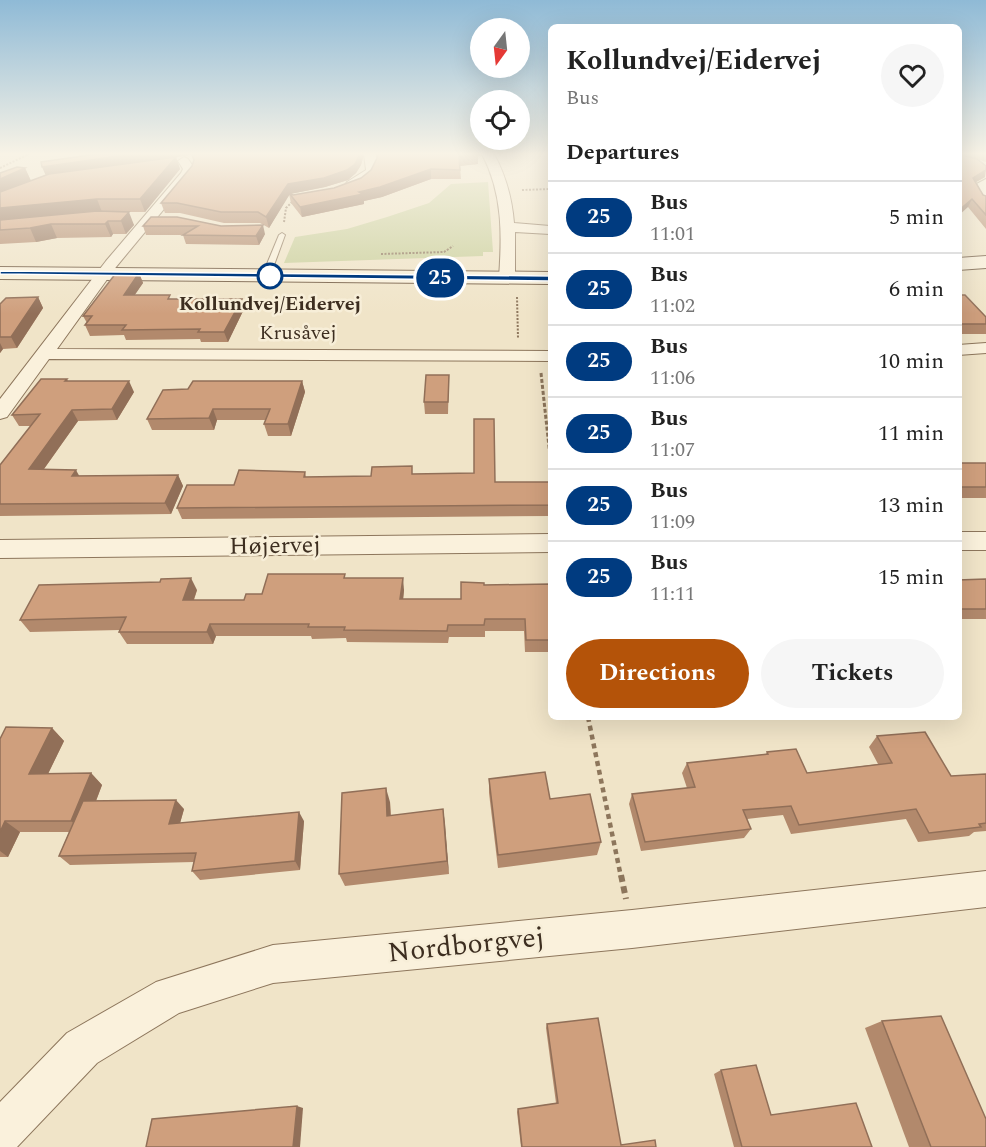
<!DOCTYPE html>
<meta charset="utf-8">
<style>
body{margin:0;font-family:Spectral,serif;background:#f6f6f6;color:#222;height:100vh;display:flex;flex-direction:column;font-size:22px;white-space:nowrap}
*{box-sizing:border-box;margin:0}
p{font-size:20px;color:#767676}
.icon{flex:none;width:33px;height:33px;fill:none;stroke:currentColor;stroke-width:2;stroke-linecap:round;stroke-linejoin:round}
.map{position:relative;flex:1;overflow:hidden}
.side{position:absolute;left:548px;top:24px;width:414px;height:696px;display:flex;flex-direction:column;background:#fff;border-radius:9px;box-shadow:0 6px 24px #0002}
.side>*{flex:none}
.badge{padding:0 12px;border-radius:20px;font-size:21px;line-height:39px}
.needle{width:39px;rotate:195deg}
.controls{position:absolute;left:470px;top:18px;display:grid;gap:12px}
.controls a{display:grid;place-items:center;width:60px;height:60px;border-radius:50%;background:#fff;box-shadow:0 6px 24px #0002;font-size:30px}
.map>.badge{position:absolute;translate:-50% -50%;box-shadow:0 0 0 3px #fff}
h2{padding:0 18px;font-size:22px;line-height:54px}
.round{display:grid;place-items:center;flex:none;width:63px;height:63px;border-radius:32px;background:#f6f6f6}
.headline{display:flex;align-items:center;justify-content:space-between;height:102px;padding:0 18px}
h1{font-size:28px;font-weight:700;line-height:45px}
.cta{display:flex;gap:12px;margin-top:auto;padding:12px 18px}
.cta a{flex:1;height:69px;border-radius:36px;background:#b45309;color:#fff;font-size:24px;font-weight:700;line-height:69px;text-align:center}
.cta a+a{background:#f6f6f6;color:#222}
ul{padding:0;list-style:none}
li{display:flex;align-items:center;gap:18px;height:72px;padding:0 18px;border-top:2px solid #e0e0e0}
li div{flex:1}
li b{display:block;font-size:22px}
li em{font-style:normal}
li .badge{min-width:66px;font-weight:700;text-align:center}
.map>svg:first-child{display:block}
</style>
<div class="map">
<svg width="986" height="1147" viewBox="0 0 986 1147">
<rect width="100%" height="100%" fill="#f0e4c8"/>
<path fill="#c9cf9b" d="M488,182L493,252H483V256L284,263L295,237L347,229L387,217L429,203L451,184Z"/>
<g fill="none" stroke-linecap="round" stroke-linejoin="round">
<g stroke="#8d765c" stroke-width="2">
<path id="lane" d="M282,233L285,235L270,276L263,278L262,276L279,235Z"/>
</g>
<g stroke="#8d765c" stroke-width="2">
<g id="street">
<path d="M364,154H376L378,170C371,180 359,190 347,188L345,185L347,182L366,170Z"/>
<path d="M482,154H494C506,176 512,198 514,223L550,226V234L515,232V278L507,283L499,278C502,235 503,194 482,154Z"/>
<path d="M184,157L188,159L195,169L193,174L116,267L57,349L550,351V361L49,359L7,417L0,419V399L106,261L181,173L183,169L178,161Z"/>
<path d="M986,179V204L981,203L971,187Z"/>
<path d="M986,343V353L958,355V345Z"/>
<rect x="958" y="532" width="28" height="18"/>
<path d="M550,534V552L0,558V540Z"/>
<path d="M986,871V907L632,948L273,983L179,1013L97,1063L17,1147H0V1102L67,1033L156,982L273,945L632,910Z"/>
</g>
</g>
<g stroke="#6f573f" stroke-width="2">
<g id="secondary">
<path d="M986,256V268L958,270V258Z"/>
<path d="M0,267L550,272V284L0,279Z"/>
</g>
</g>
<g stroke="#8d765c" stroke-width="2" stroke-dasharray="2 1.5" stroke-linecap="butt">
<path d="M0,168L29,154"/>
<path d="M522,190L550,189"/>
<path d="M284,222L286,208L294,200"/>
<path d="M381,254L444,252L453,246"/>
<path d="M517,297L518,338"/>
</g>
<path stroke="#8d765c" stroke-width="3" stroke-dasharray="4 2" stroke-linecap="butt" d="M541,373L550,456"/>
<path stroke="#8d765c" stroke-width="4.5" stroke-dasharray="5 4" stroke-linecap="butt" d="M588,717L621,877"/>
<path stroke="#8d765c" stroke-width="6" stroke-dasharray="7 4.5" stroke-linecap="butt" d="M621,875L626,899"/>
<use href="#lane" fill="#faf1dc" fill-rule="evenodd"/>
<use href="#street" fill="#faf1dc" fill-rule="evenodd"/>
<use href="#secondary" fill="#faf1dc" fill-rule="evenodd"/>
</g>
<g fill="#b2896c">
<path d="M97,154H364L361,165L356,173L348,180L325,187L290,194L293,195L334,188L478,155V164L460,166L461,179H431L382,197L364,201V204L302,217L291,203L289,194L269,228L260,223H224L180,213H165L161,203L192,166L194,161L192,155L195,154L176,157L180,169L145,212H123L134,225L126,234H113L111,237L57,238L36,242L0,244V173L25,168L31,181Z"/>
<path d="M958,154L985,177L976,182L983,195L986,196V229L968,207Z"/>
<path d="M961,154H986V162L970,157Z"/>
<path d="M143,226H221L265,234L259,245L186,244L183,235H185H146Z"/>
<path d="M139,273L143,283L134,295L172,299L244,309L228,342H201L200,339L126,340L124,335L90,336L85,325L87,323L83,316Z"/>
<path d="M958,295L986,317V334H958Z"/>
<path d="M38,297L43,308L17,348L3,349L0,353V304Z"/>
<path d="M449,375L448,414H425L424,402Z"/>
<path d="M67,379L68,381L134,392L117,420L78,421L44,469L79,476L178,475L183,486L171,514L0,516V465L31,426H19L12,415Z"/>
<path d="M302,381L305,392L291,436H268L264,424L266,420H217L214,430H152L147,419L188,389Z"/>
<rect x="958" y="463" width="28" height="35"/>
<path d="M305,472L306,477L371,476L413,474L495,482H550V516L182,519L177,508L234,485Z"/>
<path d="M346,578L404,590L403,599H461L484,585L550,584V652H525L524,631H485V637H449L448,643L347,642L346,638L312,639L311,636H216L213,644H127L119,632L120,630L30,632L20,620L197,590L194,600H244L262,594Z"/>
<path d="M986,579V619H958V580Z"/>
<path d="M52,728L64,741L48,774L91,773L102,785L96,801L184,809L180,823L304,821L300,870L200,880L192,871L194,862L70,865L59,856L69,832H20L8,857H0V739Z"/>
<path d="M877,736L951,776L986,774V831L974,832L969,836L918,842L906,819L791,834L783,815L747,819L751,829L744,838L641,851L629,804L632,794L687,788L682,773L687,763L766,754L767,752L807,773L878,764L869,747Z"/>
<path d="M489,779L550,799L601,842L597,855L498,868L489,793Z"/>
<path d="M390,802L391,816L443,809L449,874L345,886L339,874Z"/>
<path d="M882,1021L986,1147H909L865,1028Z"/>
<path d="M547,1024L621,1145L656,1147H521L517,1112L518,1109L556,1103L546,1028Z"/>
<path d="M721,1070L771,1115L872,1147H734L714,1074Z"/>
</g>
<g fill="#916f58">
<path d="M132,154H198L176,157L180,169L145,212L140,199L46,176L42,167Z"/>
<path d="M360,154H364L361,165L356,173L348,180L325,187L290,194L269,228L266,217L288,184Z"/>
<path d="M478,155V164L459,166V156Z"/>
<path d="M25,168L31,181L0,195V179Z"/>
<path d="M431,169V179L382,197L364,201V204L302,217L300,207Z"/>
<path d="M986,170L985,177L969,186L973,178Z"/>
<path d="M97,199L102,212L0,222V208Z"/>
<path d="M972,199L968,207L958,216V211Z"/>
<path d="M129,212L134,225L126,234L121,221Z"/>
<path d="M108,221L113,234L111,237L105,224Z"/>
<path d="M51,224L57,238L36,242L30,228Z"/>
<path d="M263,225L265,234L259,245L256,236Z"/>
<path d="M139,273L143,283L128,305L124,295Z"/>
<path d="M38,297L43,308L17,348L11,337Z"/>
<path d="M242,299L244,309L228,342L224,332Z"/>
<path d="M0,343L3,349L0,353Z"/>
<path d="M129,381L134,392L117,420L112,409Z"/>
<path d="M302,381L305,392L291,436L288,424Z"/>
<path d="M213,409L217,420L214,430L209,418Z"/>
<path d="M72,410L78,421L36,480L29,469Z"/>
<path d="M76,470L82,481L72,476Z"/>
<path d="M178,475L183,486L171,514L165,503Z"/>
<path d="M191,578L197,590L189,613L183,600Z"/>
<path d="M403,578L404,590L402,611L400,599Z"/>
<path d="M210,624L216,636L213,644L207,632Z"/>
<path d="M52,728L64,741L42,786L29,774Z"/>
<path d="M91,773L102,785L84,832L71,821Z"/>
<path d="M386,788L390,802L391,830L387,816Z"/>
<path d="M176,800L184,809L177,834L169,824Z"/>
<path d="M443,809L445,823L449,874L447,861Z"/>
<path d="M299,812L304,821L300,870L295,861Z"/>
<path d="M5,821L20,832L8,857L0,851V832Z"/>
<path d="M297,1106L303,1108L300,1147H293Z"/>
</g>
<g fill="#cf9f7d" stroke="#916f58" stroke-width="1.5">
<path d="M97,154H132L42,167L41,162Z"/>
<path d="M197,154H360L355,164L347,170L324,178L288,184L266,217L258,212H221L177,203H161L192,166L194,160L192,155Z"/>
<path d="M377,154H476L478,155L459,156L460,170L431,169L380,187L359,192L363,194L300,207L289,193L293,195L334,188L361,178L371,170L377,158Z"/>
<path d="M958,154L977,159L986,166V170L973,178L983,195L986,196V215L972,199L958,211Z"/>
<path d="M176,157L140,199H97L0,208V192L49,174Z"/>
<path d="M17,167L25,168L0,179V173Z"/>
<path d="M97,211L129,212L121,221H108L105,224H51L30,228L0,230V220Z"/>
<path d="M151,217H177L221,226L263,225L256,236L183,235L198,226H143Z"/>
<path d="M116,273H139L124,295H170L168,299H242L224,332H198L200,329L122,330L126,325H85L92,316H83Z"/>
<path d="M958,295H965L986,317V324H958Z"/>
<path d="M38,297L11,337H0V304L6,298Z"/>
<path d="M426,375H449L448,402H424Z"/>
<path d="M41,379H67L65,381H129L112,409L72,410L29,469L76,470L72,476L178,475L165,503L0,504V465L40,414L12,415Z"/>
<path d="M193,381H302L288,424H264L270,409H213L209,418L147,419L163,390L188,389Z"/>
<path d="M474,419H494L495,482H550V505L177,508L187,485H234L239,470L305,472L304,477L371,476L372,467L412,466V474L474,473Z"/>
<rect x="958" y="463" width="28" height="24"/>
<path d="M268,574H345L344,578H403L400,599H461V582L484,583V585L550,584V640H526L525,619H485L484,625H448L447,631L344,630L345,627H308L309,624H210L207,632H119L126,617L20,620L39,585L160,582L161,579L191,578L183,600H244L246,594H262Z"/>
<path d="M986,579V609H958V580Z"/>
<path d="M6,727L52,728L29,774L91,773L71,821H5L0,832V739Z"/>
<path d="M925,732L951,776L986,774V823L979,824L981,827L929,833L916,809L799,825L791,806L743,810L751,829L645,842L632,794L695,787L687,763L768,754L767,752L796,749L807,773L892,763L877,736Z"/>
<path d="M545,772L550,799L590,794L601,842L498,855L489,779Z"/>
<path d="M386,788L387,816L443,809L447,861L339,874L342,793Z"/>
<path d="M176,800L169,824L299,812L295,861L192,871L196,853L59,856L83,801Z"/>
<path d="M941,1016L986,1119V1147H931L882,1021Z"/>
<path d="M598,1018L621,1145L655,1140L656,1147H522L518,1109L558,1103L547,1024Z"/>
<path d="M756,1065L771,1115L856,1103L872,1147H742L721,1070Z"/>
<path d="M297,1106L293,1147H146L152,1119Z"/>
</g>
<linearGradient id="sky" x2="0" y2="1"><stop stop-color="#8fbad6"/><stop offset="0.49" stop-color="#f8f3e6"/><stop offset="1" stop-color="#f8f3e6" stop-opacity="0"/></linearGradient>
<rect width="986" height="314" fill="url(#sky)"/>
<path fill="#003b80" stroke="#fff" stroke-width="1.5" d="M0,271L550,276L554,279L550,281L0,274Z"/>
<circle fill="#fff" stroke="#003b80" stroke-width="3" cx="270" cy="276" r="12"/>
<g text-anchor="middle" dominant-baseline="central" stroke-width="5" stroke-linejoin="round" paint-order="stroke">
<g font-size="20" font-weight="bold" fill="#3d2e20" stroke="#f7eed8">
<text x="270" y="304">Kollundvej/Eidervej</text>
</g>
<g font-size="20" fill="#3d2e20" stroke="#f7eed8">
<text x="298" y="333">Krusåvej</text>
</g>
<g font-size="24" fill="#3d2e20" stroke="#f7eed8">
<text transform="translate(275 546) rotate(-1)">Højervej</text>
</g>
<g font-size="28" fill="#3d2e20" stroke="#f7eed8">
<text transform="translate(466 945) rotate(-6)">Nordborgvej</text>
</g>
</g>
</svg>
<div class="controls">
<a><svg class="needle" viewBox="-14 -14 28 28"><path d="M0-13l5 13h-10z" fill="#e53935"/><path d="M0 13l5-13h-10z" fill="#767676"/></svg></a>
<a><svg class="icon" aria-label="locate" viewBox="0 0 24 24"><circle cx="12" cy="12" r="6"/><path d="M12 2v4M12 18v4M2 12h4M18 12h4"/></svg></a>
</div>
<b class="badge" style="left:440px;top:278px;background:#003b80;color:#fff">25</b>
<section class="side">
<div class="headline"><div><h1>Kollundvej/Eidervej</h1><p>Bus</p></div><a class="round"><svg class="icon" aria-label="heart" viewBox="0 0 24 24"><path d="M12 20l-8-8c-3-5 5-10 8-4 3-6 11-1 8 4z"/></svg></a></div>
<h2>Departures</h2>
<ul>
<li><span class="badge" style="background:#003b80;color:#fff">25</span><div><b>Bus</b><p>11:01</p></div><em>5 min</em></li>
<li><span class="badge" style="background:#003b80;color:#fff">25</span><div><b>Bus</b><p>11:02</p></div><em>6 min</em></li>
<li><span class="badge" style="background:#003b80;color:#fff">25</span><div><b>Bus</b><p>11:06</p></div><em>10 min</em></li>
<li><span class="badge" style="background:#003b80;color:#fff">25</span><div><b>Bus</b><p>11:07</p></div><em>11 min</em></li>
<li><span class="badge" style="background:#003b80;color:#fff">25</span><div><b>Bus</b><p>11:09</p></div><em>13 min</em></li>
<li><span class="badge" style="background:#003b80;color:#fff">25</span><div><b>Bus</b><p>11:11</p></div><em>15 min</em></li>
</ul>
<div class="cta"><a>Directions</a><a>Tickets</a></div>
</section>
</div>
